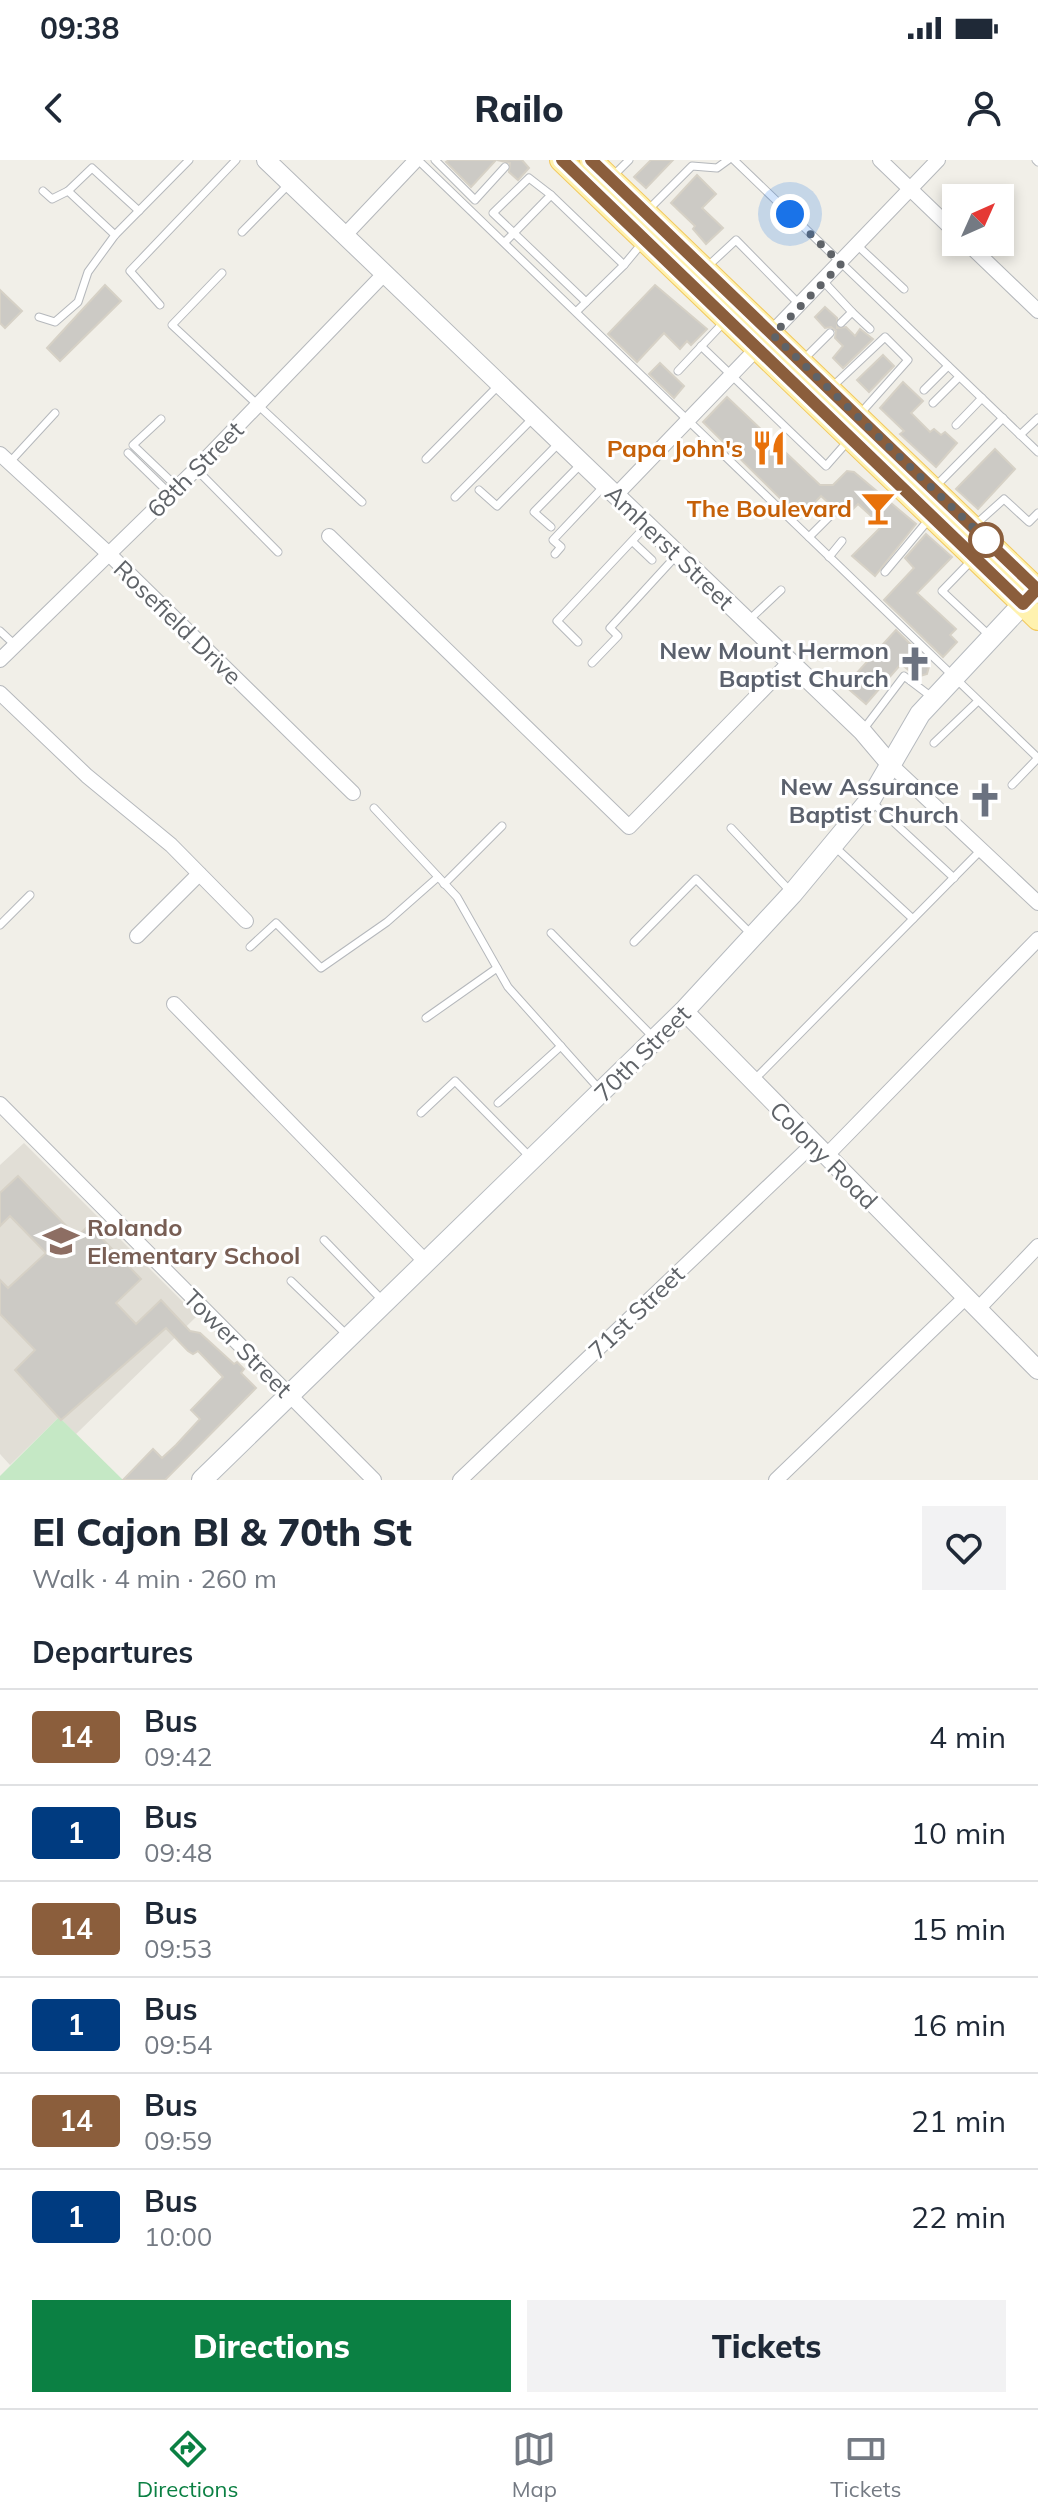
<!DOCTYPE html>
<meta charset="utf-8">
<style>
body{margin:0;font-family:Mulish,sans-serif;background:#f2f2f3;color:#1f2937;height:100vh;display:flex;flex-direction:column;font-size:30px;white-space:nowrap}
*{box-sizing:border-box;margin:0}
p{font-size:26px;color:#747a83}
.icon{flex:none;width:44px;height:44px;fill:none;stroke:currentColor;stroke-width:2;stroke-linecap:round;stroke-linejoin:round}
.map{position:relative;height:1320px;overflow:hidden}
.details{display:flex;flex-direction:column;background:#fff;flex:1}
.details>*{flex:none}
.badge{padding:0 16px;border-radius:6px;font-size:28px;line-height:52px}
.needle{width:52px;rotate:45deg}
.tools{position:absolute;left:942px;top:24px;display:grid;gap:16px}
.tools a{display:grid;place-items:center;width:72px;height:72px;border-radius:0px;background:#fff;box-shadow:0 4px 12px #0003;font-size:40px}
.you{position:absolute;width:40px;height:40px;margin:-20px;border:6px solid #fff;border-radius:50%;background:#1a73e8;box-shadow:0 0 0 12px #1a73e833}
.map>.badge{position:absolute;translate:-50% -50%;box-shadow:0 0 0 4px #fff}
h2{padding:0 32px;font-size:30px;line-height:72px}
.round{display:grid;place-items:center;flex:none;width:84px;height:84px;border-radius:0px;background:#f2f2f3}
.summary{display:flex;align-items:center;justify-content:space-between;height:136px;padding:0 32px}
h1{font-size:38px;font-weight:800;line-height:60px}
.primary-button{display:flex;gap:16px;margin-top:auto;padding:16px 32px}
.primary-button a{flex:1;height:92px;border-radius:0px;background:#0b8043;color:#fff;font-size:32px;font-weight:800;line-height:92px;text-align:center}
.primary-button a+a{background:#f2f2f3;color:#1f2937}
ul{padding:0;list-style:none}
li{display:flex;align-items:center;gap:24px;height:96px;padding:0 32px;border-top:2px solid #e0e1e3}
li div{flex:1}
li b{display:block;font-size:30px}
li em{font-style:normal}
li .badge{min-width:88px;font-weight:700;text-align:center}
.status{display:flex;justify-content:space-between;align-items:center;height:56px;padding:0 40px;background:#fff;direction:ltr}
.status svg{height:22px;fill:currentColor}
header{display:flex;justify-content:space-between;align-items:center;height:104px;padding:0 32px;background:#fff;font-size:36px;font-weight:800}
.tab-bar{display:flex;justify-content:space-around;align-items:center;height:112px;border-top:2px solid #e0e1e3;background:#fff;font-size:22px;color:#747a83}
.tab-bar a{display:grid;justify-items:center;gap:4px}
.tab-bar .on{color:#0b8043}
.map>svg:first-child{display:block}
</style>
<div class="status"><b>09:38</b><svg viewBox="0 0 49 12"><path d="M0 12V9h3v3zM5 12V6h3v6zM10 12V3h3v9zM15 12V0h3v12zM26 1h20v11H26zM47 4h2v5h-2z"/></svg></div>
<header><svg class="icon" aria-label="back" viewBox="0 0 24 24"><path d="M15 5l-7 7 7 7"/></svg>Railo<svg class="icon" aria-label="person" viewBox="0 0 24 24"><circle cx="12" cy="8" r="4"/><path d="M4 21q1-7 8-7t8 7"/></svg></header>
<div class="map">
<svg width="1038" height="1320" viewBox="0 0 1038 1320">
<rect width="100%" height="100%" fill="#f1efe8"/>
<path fill="#e1ded6" d="M24,983L197,1156L76,1274L59,1257L10,1305L0,1294V1005Z"/>
<path fill="#c5e8c5" d="M59,1257L123,1320H0V1316Z"/>
<g fill="#cccac5" stroke="#d6d1c6" stroke-width="2">
<path d="M449,0H496L471,27L446,2Z"/>
<path d="M497,0H522L529,8L518,20L509,12L510,3Z"/>
<path d="M651,0H673L646,28L634,17Z"/>
<path d="M697,15L716,34L702,48L723,68L706,84L693,69L695,66L671,43Z"/>
<path d="M105,125L121,141L60,201L47,188Z"/>
<path d="M655,125L707,169L691,185L687,181L680,189L664,173L637,202L608,174Z"/>
<path d="M0,130L22,151L5,168L0,163Z"/>
<path d="M825,147L837,158V168L846,167L855,176L860,169L873,179L843,208L833,198L843,186L835,178L836,171L831,167L825,168L815,157Z"/>
<path d="M883,195L894,206L869,232L857,220Z"/>
<path d="M660,203L684,226L674,238L649,214Z"/>
<path d="M903,222L923,241L911,253L930,272L934,269L941,275L945,272L957,283L936,307L900,274L904,271L880,248Z"/>
<path d="M727,237L820,325H833L847,311L854,312L916,364L875,416L852,396L882,366L858,344L844,358L838,347L832,346L821,336L800,358L703,262Z"/>
<path d="M995,289L1015,309L978,349L956,329Z"/>
<path d="M926,374L952,397L917,433L956,469L950,475L957,482L943,497L884,440L914,408L905,398Z"/>
<path d="M896,470L930,503L927,514L917,517L901,504L866,544L845,526Z"/>
<path d="M18,1016L77,1077L89,1065L141,1119L116,1143L136,1164L161,1140L190,1171L200,1173L234,1204L237,1202L244,1209L241,1213L256,1228L165,1320H123L153,1289L162,1298L176,1285L200,1259L191,1250L223,1217L198,1191L193,1194L188,1191L166,1168L61,1260L15,1210L35,1190L0,1154V1120L8,1128L46,1093L10,1056L0,1066V1033Z"/>
</g>
<g fill="none" stroke-linecap="round" stroke-linejoin="round">
<g stroke="#b5b8bc" stroke-width="9">
<g id="service">
<path d="M418,0L1038,598"/>
<path d="M435,0L475,40L505,7"/>
<path d="M734,0L1038,292"/>
<path d="M1036,0L1038,2"/>
<path d="M612,17L629,0"/>
<path d="M43,31L52,39L68,31"/>
<path d="M551,35L529,18L493,53L586,142"/>
<path d="M647,51L692,6L717,8L728,0"/>
<path d="M242,72L289,24"/>
<path d="M115,75L68,31L92,8L139,51"/>
<path d="M506,81L551,35L624,105L577,151"/>
<path d="M858,86L904,129"/>
<path d="M624,105L643,82"/>
<path d="M708,106L736,80L799,144"/>
<path d="M222,113L172,165L362,342"/>
<path d="M824,122L852,152L841,163"/>
<path d="M160,145L130,111L236,0"/>
<path d="M852,152L870,169"/>
<path d="M39,157L55,162L78,142L88,112L115,75L189,0"/>
<path d="M701,186L826,306L848,281"/>
<path d="M803,200L830,173"/>
<path d="M678,211L725,161"/>
<path d="M832,227L885,177L908,200L859,255"/>
<path d="M924,230L948,206"/>
<path d="M933,243L959,217"/>
<path d="M161,259L133,285L177,327"/>
<path d="M956,265L982,238"/>
<path d="M1020,275L1038,258"/>
<path d="M128,293L170,334"/>
<path d="M426,299L499,225"/>
<path d="M9,303L55,253"/>
<path d="M196,309L278,392"/>
<path d="M934,328L1003,258"/>
<path d="M479,330L497,346L559,283"/>
<path d="M455,337L533,258"/>
<path d="M974,366L1004,339L1029,362L1038,353"/>
<path d="M551,367L534,352L581,304"/>
<path d="M809,377L834,352"/>
<path d="M633,382L652,400"/>
<path d="M555,394L561,387L553,380L604,326"/>
<path d="M829,397L842,381"/>
<path d="M973,399L942,431L991,477"/>
<path d="M885,412L930,358"/>
<path d="M749,460L781,430"/>
<path d="M0,471L15,485"/>
<path d="M578,482L557,461L646,366"/>
<path d="M592,503L618,476L610,468L676,396"/>
<path d="M863,570L904,516L933,538"/>
<path d="M934,583L978,541"/>
<path d="M1012,625L1038,598"/>
<path d="M872,642L954,718"/>
<path d="M374,648L457,737L508,827L601,931"/>
<path d="M731,668L791,732"/>
<path d="M835,687L913,759"/>
<path d="M444,724L502,666"/>
<path d="M0,765L30,735"/>
<path d="M551,773L654,878"/>
<path d="M634,782L696,719L752,775"/>
<path d="M250,787L276,763L321,808L387,762L438,717"/>
<path d="M426,858L497,808"/>
<path d="M754,920L980,691"/>
<path d="M498,943L561,886"/>
<path d="M421,953L455,921L531,998"/>
<path d="M324,1080L383,1141"/>
<path d="M291,1121L348,1176"/>
</g>
</g>
<g stroke="#b5b8bc" stroke-width="16">
<g id="minor">
<path d="M880,0L956,73"/>
<path d="M345,75L416,0"/>
<path d="M966,82L1038,151"/>
<path d="M0,294L109,394L353,633"/>
<path d="M616,335L938,0"/>
<path d="M329,376L629,667L790,502"/>
<path d="M0,500L196,309L385,113"/>
<path d="M0,533L87,616L171,685L246,761"/>
<path d="M890,604L1038,743"/>
<path d="M137,776L199,714"/>
<path d="M174,844L426,1102"/>
<path d="M0,944L374,1320"/>
<path d="M826,996L1038,779"/>
<path d="M978,1149L1038,1086"/>
<path d="M460,1320L813,984"/>
<path d="M776,1320L966,1137"/>
</g>
</g>
<g stroke="#b5b8bc" stroke-width="20">
<g id="tertiary">
<path d="M266,0L862,571L890,604"/>
<path d="M684,851L1038,1210"/>
</g>
</g>
<g stroke="#b6babf" stroke-width="22">
<path id="secondary" d="M202,1320L684,851L792,734L870,640L920,554L1034,432"/>
</g>
<g stroke="#f2c960" stroke-width="24">
<g id="primary">
<path d="M561,0L1038,459"/>
<path d="M591,0L1038,430"/>
</g>
</g>
<use href="#service" stroke="#fff" stroke-width="7"/>
<use href="#minor" stroke="#fff" stroke-width="14"/>
<use href="#tertiary" stroke="#fff" stroke-width="18"/>
<use href="#secondary" stroke="#fff" stroke-width="20"/>
<use href="#primary" stroke="#fff2af" stroke-width="22"/>
</g>
<g fill="none" stroke-linecap="round" stroke-linejoin="round">
<g stroke="#fff" stroke-width="18">
<path id="line" d="M562,0L1023,444L1037,429L591,0"/>
</g>
<use href="#line" stroke="#8b5e3c" stroke-width="12"/>
<path stroke="#5f6368" stroke-width="8" stroke-dasharray="0 14.4" d="M790,54L841,104L773,175L986,380"/>
</g>
<defs>
<g id="restaurant-bare" transform="scale(2.76)"><path d="M-5-6h1v4h1v-4h1v4h1v-4h1v5L-1.5 .5V6h-2V.5L-5-1ZM5-6V6H3V1.5H1.5Q1.5-4 5-6Z" fill="#e8710a" stroke="#fff" stroke-width="2.5" paint-order="stroke"/></g>
<g id="bar-bare" transform="scale(2.76)"><path d="M-6-5H6L.8 .8V4.5H3.5V6h-7V4.5H-.8V.8Z" fill="#e8710a" stroke="#fff" stroke-width="2.5" paint-order="stroke"/></g>
<g id="church-bare" transform="scale(2.76)"><path d="M-1.2-6h2.4v3.5h3.3v2.4h-3.3V6h-2.4V-.1h-3.3v-2.4h3.3Z" fill="#6b7280" stroke="#fff" stroke-width="2.5" paint-order="stroke"/></g>
<g id="school-bare" transform="scale(2.76)"><path d="M0-5L7-2L0 1L-7-2ZM-4 1L0 2.5L4 1V4Q0 6-4 4Z" fill="#8d6e63" stroke="#fff" stroke-width="2.5" paint-order="stroke"/></g>
</defs>
<g fill-rule="evenodd">
<use href="#restaurant-bare" x="769" y="288"/>
<use href="#bar-bare" x="878" y="348"/>
<use href="#church-bare" x="915" y="504"/>
<use href="#church-bare" x="985" y="640"/>
<use href="#school-bare" x="61" y="1081"/>
</g>
<circle fill="#fff" stroke="#8b5e3c" stroke-width="4" cx="986" cy="380" r="16"/>
<g text-anchor="middle" dominant-baseline="central" stroke-width="6" stroke-linejoin="round" paint-order="stroke">
<g font-size="24" font-weight="bold" fill="#c56008" stroke="#fff" text-anchor="end">
<text x="743" y="288">Papa John's</text>
<text x="852" y="348">The Boulevard</text>
</g>
<g font-size="24" fill="#5f6368" stroke="#fff">
<text transform="translate(195 309) rotate(-45)">68th Street</text>
<text transform="translate(670 387) rotate(44)">Amherst Street</text>
<text transform="translate(178 462) rotate(44)">Rosefield Drive</text>
<text transform="translate(642 893) rotate(-45)">70th Street</text>
<text transform="translate(824 995) rotate(45)">Colony Road</text>
<text transform="translate(636 1152) rotate(-44)">71st Street</text>
<text transform="translate(238 1183) rotate(45)">Tower Street</text>
</g>
<g font-size="24" font-weight="bold" fill="#5b616d" stroke="#fff" text-anchor="end">
<text x="889" y="490">New Mount Hermon<tspan x="889" dy="28">Baptist Church</tspan></text>
<text x="959" y="626">New Assurance<tspan x="959" dy="28">Baptist Church</tspan></text>
</g>
<g font-size="24" font-weight="bold" fill="#785e54" stroke="#fff" text-anchor="start">
<text x="87" y="1067">Rolando<tspan x="87" dy="28">Elementary School</tspan></text>
</g>
</g>
</svg>
<div class="tools">
<a><svg class="needle" viewBox="-14 -14 28 28"><path d="M0-13l5 13h-10z" fill="#e53935"/><path d="M0 13l5-13h-10z" fill="#747a83"/></svg></a>
</div>
<div class="you" style="left:790px;top:54px"></div>
</div>
<section class="details">
<div class="summary"><div><h1>El Cajon Bl &amp; 70th St</h1><p>Walk · 4 min · 260 m</p></div><a class="round"><svg class="icon" aria-label="heart" viewBox="0 0 24 24"><path d="M12 20l-8-8c-3-5 5-10 8-4 3-6 11-1 8 4z"/></svg></a></div>
<h2>Departures</h2>
<ul>
<li><span class="badge" style="background:#8b5e3c;color:#fff">14</span><div><b>Bus</b><p>09:42</p></div><em>4 min</em></li>
<li><span class="badge" style="background:#003b80;color:#fff">1</span><div><b>Bus</b><p>09:48</p></div><em>10 min</em></li>
<li><span class="badge" style="background:#8b5e3c;color:#fff">14</span><div><b>Bus</b><p>09:53</p></div><em>15 min</em></li>
<li><span class="badge" style="background:#003b80;color:#fff">1</span><div><b>Bus</b><p>09:54</p></div><em>16 min</em></li>
<li><span class="badge" style="background:#8b5e3c;color:#fff">14</span><div><b>Bus</b><p>09:59</p></div><em>21 min</em></li>
<li><span class="badge" style="background:#003b80;color:#fff">1</span><div><b>Bus</b><p>10:00</p></div><em>22 min</em></li>
</ul>
<div class="primary-button"><a>Directions</a><a>Tickets</a></div>
</section>
<nav class="tab-bar">
<a class="on"><svg class="icon" aria-label="directions" viewBox="0 0 24 24"><path d="M12 3l9 9-9 9-9-9zM9 14v-3h6M13 9l2 2-2 2"/></svg>Directions</a>
<a><svg class="icon" aria-label="map" viewBox="0 0 24 24"><path d="M3 6l6-2 6 2 6-2v14l-6 2-6-2-6 2zM9 4v14M15 6v14"/></svg>Map</a>
<a><svg class="icon" aria-label="tickets" viewBox="0 0 24 24"><path d="M3 7h18v10H3zM15 7v10"/></svg>Tickets</a>
</nav>
